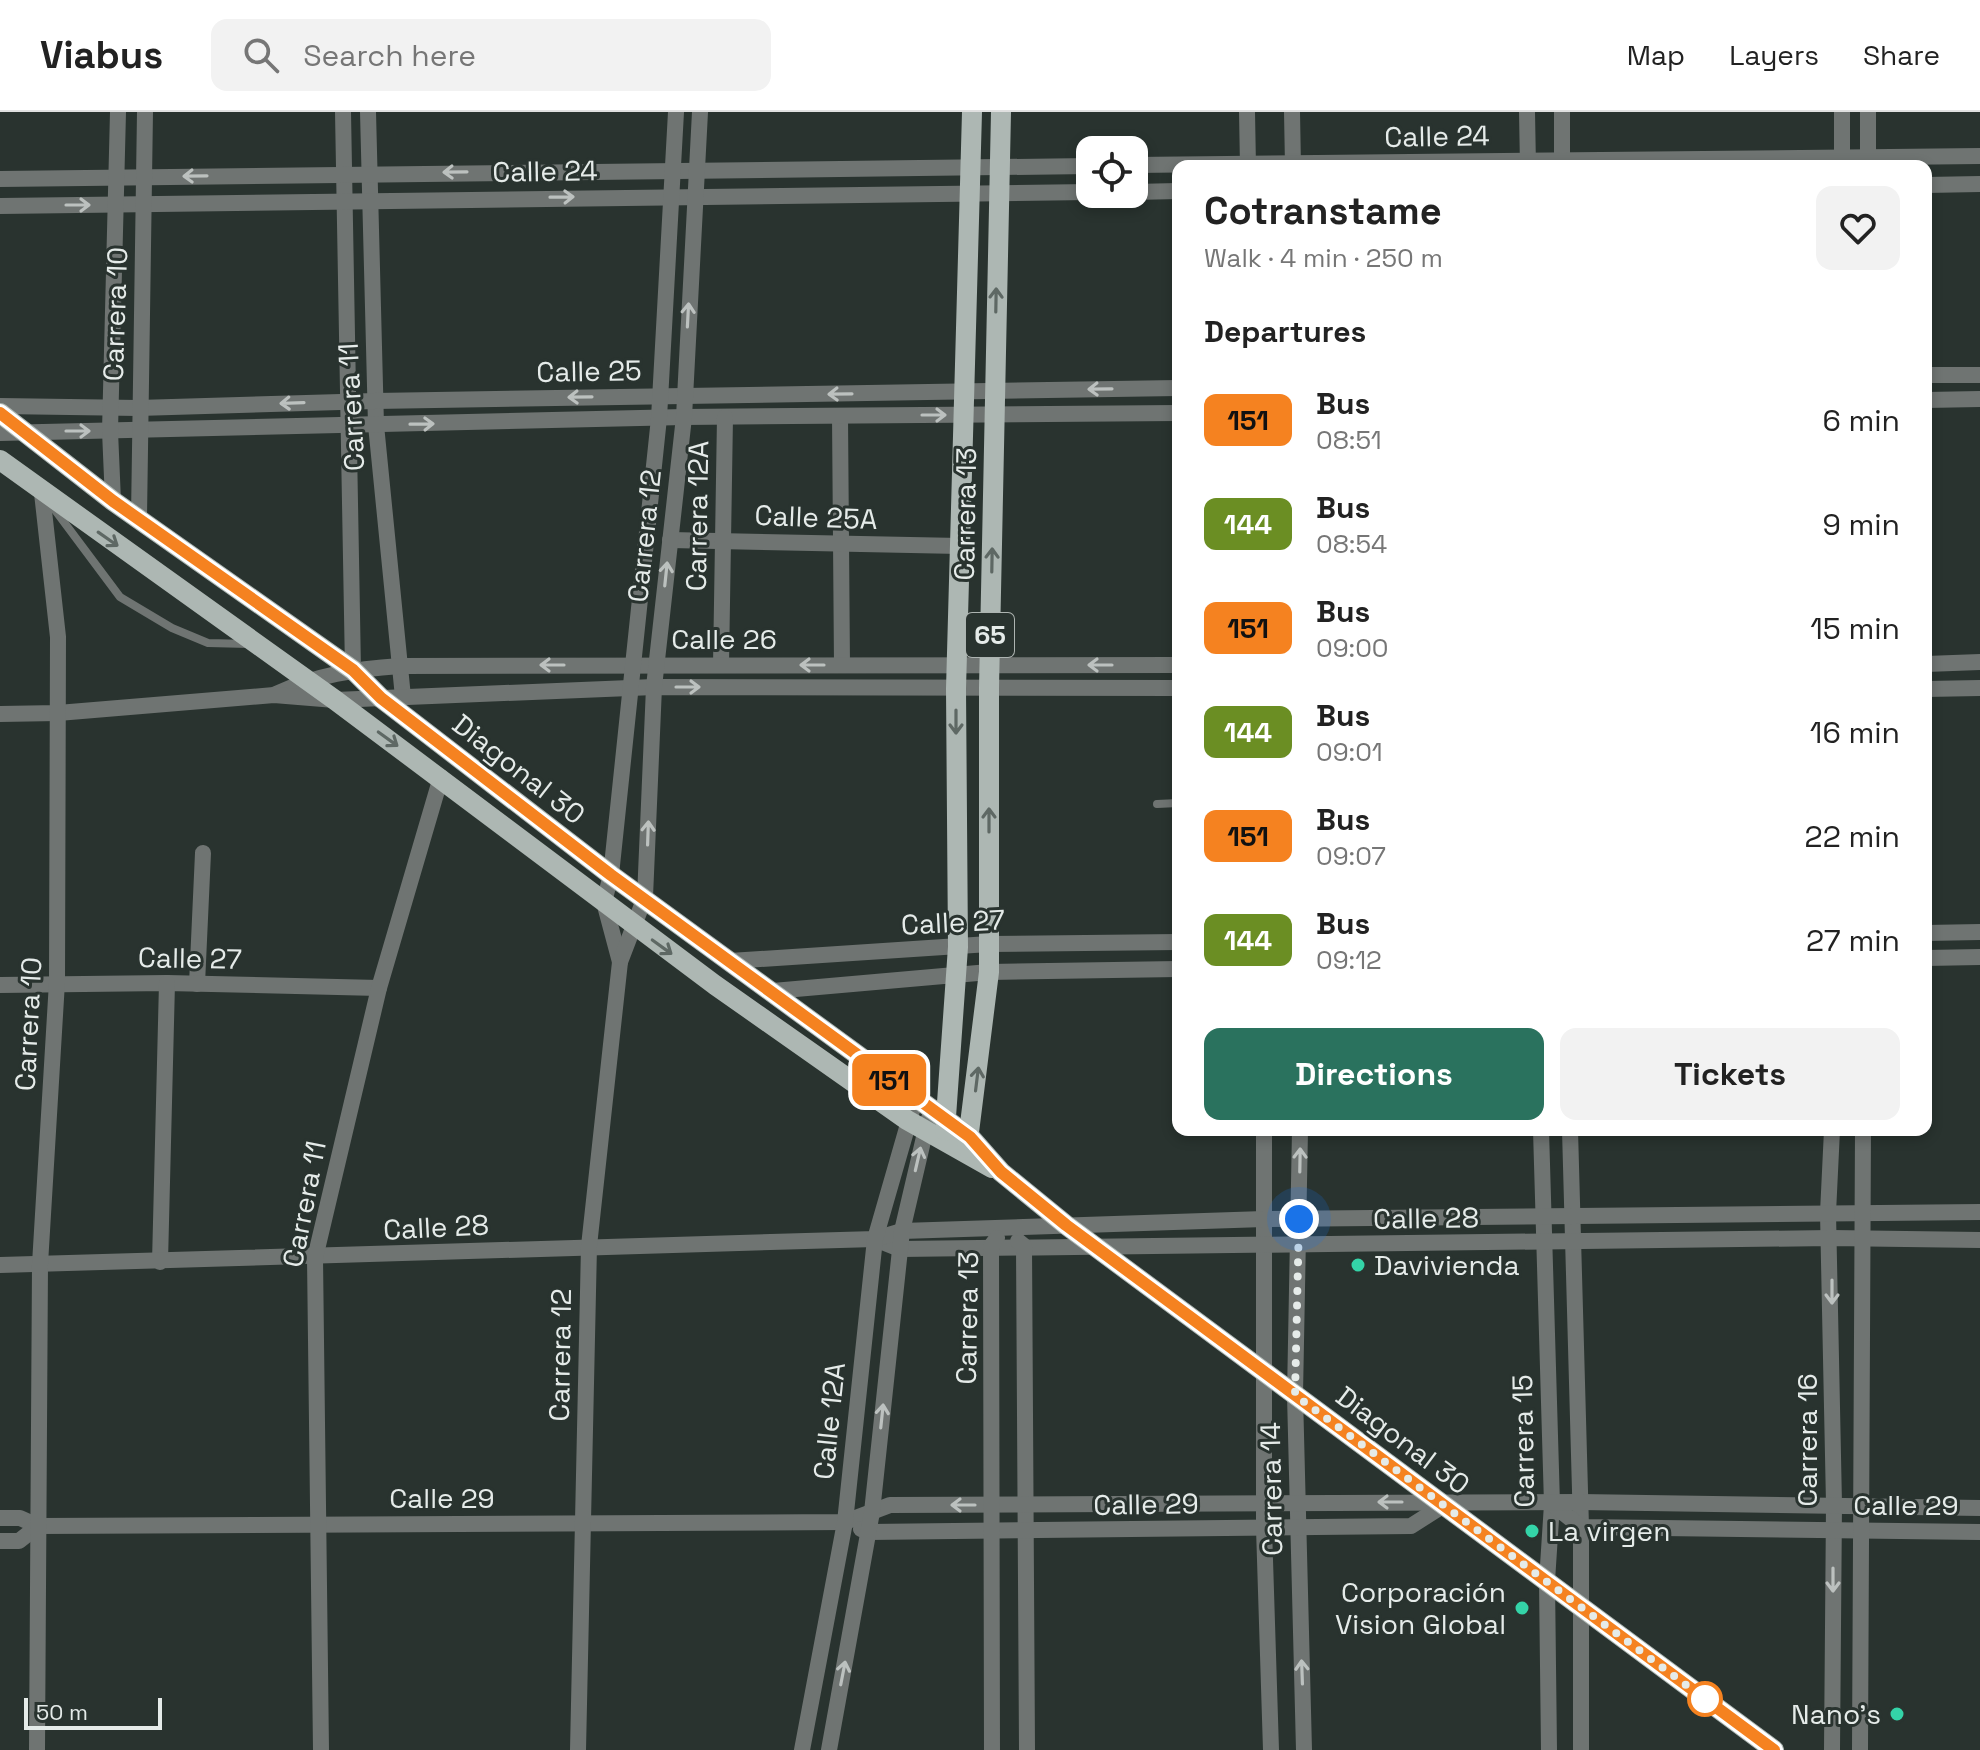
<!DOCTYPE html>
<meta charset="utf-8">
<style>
body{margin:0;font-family:"Space Grotesk",sans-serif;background:#f2f2f2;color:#222;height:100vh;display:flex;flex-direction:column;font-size:30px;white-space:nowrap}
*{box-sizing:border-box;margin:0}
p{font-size:26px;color:#767676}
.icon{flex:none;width:44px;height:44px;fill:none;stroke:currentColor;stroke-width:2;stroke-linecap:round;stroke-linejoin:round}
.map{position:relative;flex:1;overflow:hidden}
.details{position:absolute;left:1172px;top:48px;width:760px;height:976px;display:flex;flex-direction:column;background:#fff;border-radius:16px;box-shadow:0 4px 12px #0003}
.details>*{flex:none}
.badge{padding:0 16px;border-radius:12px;font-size:28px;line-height:52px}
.fabs{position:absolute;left:1076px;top:24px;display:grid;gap:16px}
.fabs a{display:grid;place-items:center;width:72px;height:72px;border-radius:16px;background:#fff;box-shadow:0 4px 12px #0003;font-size:40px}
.scale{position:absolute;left:24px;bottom:20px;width:138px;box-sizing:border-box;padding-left:8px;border:4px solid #e5ebe9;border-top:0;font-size:22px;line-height:28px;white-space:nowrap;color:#e5ebe9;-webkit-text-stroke:6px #29332f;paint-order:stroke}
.you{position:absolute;width:40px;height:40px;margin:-20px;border:6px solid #fff;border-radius:50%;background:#1a73e8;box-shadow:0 0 0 12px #1a73e833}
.map>.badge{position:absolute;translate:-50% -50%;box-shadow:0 0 0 4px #fff}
h2{padding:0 32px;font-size:30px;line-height:72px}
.round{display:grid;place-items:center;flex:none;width:84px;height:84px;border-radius:16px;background:#f2f2f2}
.headline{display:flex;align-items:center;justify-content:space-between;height:136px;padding:0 32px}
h1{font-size:38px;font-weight:700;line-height:60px}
.button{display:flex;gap:16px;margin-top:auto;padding:16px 32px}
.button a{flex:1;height:92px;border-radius:16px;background:#2a725e;color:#fff;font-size:32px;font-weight:700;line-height:92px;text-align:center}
.button a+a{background:#f2f2f2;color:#222}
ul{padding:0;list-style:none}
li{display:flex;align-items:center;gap:24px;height:104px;padding:0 32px}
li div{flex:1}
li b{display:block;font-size:30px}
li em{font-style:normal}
li .badge{min-width:88px;font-weight:700;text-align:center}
header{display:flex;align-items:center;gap:48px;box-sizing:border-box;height:112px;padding:0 40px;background:#fff;border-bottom:2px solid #e0e0e0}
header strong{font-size:38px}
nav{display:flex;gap:44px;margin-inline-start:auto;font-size:28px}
.search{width:560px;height:72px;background:#f2f2f2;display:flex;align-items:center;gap:20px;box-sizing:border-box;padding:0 28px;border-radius:16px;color:#767676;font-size:30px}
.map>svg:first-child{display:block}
</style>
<header>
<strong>Viabus</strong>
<div class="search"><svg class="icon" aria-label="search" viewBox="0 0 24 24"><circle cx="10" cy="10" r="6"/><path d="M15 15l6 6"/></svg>Search here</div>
<nav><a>Map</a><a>Layers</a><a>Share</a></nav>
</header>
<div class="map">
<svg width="1980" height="1638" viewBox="0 0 1980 1638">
<rect width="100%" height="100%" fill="#29332f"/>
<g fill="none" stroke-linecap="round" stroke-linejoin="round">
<g stroke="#6f7472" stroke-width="8">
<path d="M52,394L120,485L172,516L208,531L249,532"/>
<path d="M1157,692L1178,691"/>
</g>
<g stroke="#6f7472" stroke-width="16">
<path d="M343,0L353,558"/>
<path d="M368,0L376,313L403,585"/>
<path d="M1247,0L1248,54"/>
<path d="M1292,0L1293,54"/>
<path d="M1527,0L1528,54"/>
<path d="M1562,0V54"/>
<path d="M1134,53L1980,44"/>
<path d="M1842,54V0"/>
<path d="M1868,54V0"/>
<path d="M0,67L1090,54"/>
<path d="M1926,73L1980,72"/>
<path d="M1134,80L1178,79"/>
<path d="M0,94L1090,80"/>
<path d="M1926,263H1980"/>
<path d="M1926,288L1980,287"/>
<path d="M0,294L138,296L375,289L1178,276"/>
<path d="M840,304L842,553"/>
<path d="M0,321L684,305L1178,301"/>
<path d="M113,389L110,319L118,0"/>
<path d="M139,405L145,0"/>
<path d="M670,428L960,434"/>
<path d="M1926,552L1980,550"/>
<path d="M721,553L725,305"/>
<path d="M1926,577L1980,576"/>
<path d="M276,582C316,563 355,557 400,554L1178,553"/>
<path d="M0,602L58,601L274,583L335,588L654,575L1178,576"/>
<path d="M1926,821L1980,820"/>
<path d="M1926,846L1980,845"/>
<path d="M730,849L989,832L1178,830"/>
<path d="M620,850L604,790L611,763L659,306L676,0"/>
<path d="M197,872L203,741"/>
<path d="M0,873L167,871L379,876"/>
<path d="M773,879L989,860L1178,857"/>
<path d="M1264,1018V1416L1271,1638"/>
<path d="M1300,1018L1295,1283L1304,1638"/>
<path d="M1541,1018L1552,1392L1547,1469L1549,1638"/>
<path d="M1570,1018L1581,1415V1638"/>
<path d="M1832,1018L1828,1101L1834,1392L1832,1638"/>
<path d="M875,1127L900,1137L1831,1126L1980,1128"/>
<path d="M1018,1129L1024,1134L1027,1638"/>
<path d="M160,1150L167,871"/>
<path d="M0,1153L875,1127L902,1119L1264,1107L1980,1100"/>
<path d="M1552,1392L1581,1415L1980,1420"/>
<path d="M0,1406H20L38,1414L845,1410L890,1393L1580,1390L1980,1396"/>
<path d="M861,1417L869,1420L1411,1414L1444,1393"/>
<path d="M0,1429H19L38,1414"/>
<path d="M37,1638L40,1152L57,870L58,525L42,381"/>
<path d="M321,1638L315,1146L379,876L441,665"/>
<path d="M578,1638L589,1134L620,850L645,785L654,575L684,305L700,0"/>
<path d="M802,1638L845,1410L875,1127L915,988"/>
<path d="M829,1638L872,1400L902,1119L928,1008"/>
<path d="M992,1638L991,1134L997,1126"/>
<path d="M1860,1638L1863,1018"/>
</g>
<g stroke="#adb7b3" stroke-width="20">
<path d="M0,301L113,389L353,558L381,586L611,763L970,1025L1001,1060L1066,1113L1774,1638"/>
<path d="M0,348L335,588L715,873L907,1008L992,1056"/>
<path d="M945,1019L958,835L956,577L972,0"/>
<path d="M967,1036L989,860V576L1001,0"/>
</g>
</g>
<defs><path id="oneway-shaft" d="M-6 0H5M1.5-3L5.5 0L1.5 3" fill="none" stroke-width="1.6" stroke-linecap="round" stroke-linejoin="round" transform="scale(2)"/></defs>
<g stroke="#bcc1bf">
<use href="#oneway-shaft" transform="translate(455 60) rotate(179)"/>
<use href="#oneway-shaft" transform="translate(195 64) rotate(179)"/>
<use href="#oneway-shaft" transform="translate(562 85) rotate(-1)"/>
<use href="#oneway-shaft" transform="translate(78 93)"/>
<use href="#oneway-shaft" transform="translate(688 203) rotate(-87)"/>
<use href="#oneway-shaft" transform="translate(1100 277) rotate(179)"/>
<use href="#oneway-shaft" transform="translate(840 282) rotate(179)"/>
<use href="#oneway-shaft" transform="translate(580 285) rotate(179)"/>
<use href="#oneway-shaft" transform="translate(292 291) rotate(178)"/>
<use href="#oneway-shaft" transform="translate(934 303)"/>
<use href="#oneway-shaft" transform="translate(422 312) rotate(-1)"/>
<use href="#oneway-shaft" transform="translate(78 319)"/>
<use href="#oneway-shaft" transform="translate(666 462) rotate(-84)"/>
<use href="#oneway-shaft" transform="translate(552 553) rotate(180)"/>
<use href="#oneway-shaft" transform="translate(812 553) rotate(-180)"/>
<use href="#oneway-shaft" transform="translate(1100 553) rotate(-180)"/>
<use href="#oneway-shaft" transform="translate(688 575)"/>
<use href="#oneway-shaft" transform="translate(648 721) rotate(-88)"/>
<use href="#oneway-shaft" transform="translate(918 1047) rotate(-77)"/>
<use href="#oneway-shaft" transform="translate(1300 1048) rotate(-89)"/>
<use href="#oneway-shaft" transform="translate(1832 1180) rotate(90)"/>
<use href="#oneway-shaft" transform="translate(882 1304) rotate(-84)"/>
<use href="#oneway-shaft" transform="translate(1390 1390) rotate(-180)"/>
<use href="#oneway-shaft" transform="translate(963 1393) rotate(180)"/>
<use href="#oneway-shaft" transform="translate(1833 1468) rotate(90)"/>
<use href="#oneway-shaft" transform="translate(1302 1560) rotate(-92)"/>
<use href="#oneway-shaft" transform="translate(843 1561) rotate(-79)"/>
</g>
<g stroke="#5e6864">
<use href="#oneway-shaft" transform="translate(996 188) rotate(-89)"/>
<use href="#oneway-shaft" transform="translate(108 427) rotate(35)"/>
<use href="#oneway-shaft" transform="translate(992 448) rotate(-89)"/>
<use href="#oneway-shaft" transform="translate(956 610) rotate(90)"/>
<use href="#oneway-shaft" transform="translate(388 627) rotate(36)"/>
<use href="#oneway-shaft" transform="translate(989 708) rotate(-90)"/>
<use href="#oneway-shaft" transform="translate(662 835) rotate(36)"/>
<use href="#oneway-shaft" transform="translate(977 967) rotate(-83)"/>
</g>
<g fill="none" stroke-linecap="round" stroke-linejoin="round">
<g stroke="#fff" stroke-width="18">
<path id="line" d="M0,301L113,389L353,558L381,586L611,763L970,1025L1001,1060L1066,1113L1774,1638"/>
</g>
<use href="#line" stroke="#f58220" stroke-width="12"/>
<path stroke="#e5ebe9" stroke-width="8" stroke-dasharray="0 14.4" d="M1299,1107L1295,1283L1705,1587"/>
</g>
<g fill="#34d4a8" stroke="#29332f" stroke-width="3">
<circle cx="1358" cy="1153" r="8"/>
<circle cx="1532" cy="1419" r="8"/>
<circle cx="1522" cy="1496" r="8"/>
<circle cx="1897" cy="1602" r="8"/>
</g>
<circle fill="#fff" stroke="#f58220" stroke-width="4" cx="1705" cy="1587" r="16"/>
<g text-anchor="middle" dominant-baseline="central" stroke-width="6" stroke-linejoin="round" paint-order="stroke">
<rect fill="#29332f" stroke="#adb4b1" stroke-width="2" x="966" y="501" width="48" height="44" rx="6"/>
<g font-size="26" font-weight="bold" fill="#e5ebe9">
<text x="990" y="523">65</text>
</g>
<g font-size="28" fill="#e5ebe9" stroke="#29332f">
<text transform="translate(1437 24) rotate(-1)">Calle 24</text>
<text transform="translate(545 59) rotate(-1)">Calle 24</text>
<text transform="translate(115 202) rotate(-88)">Carrera 10</text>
<text transform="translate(589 259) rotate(-1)">Calle 25</text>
<text transform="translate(351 295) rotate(-93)">Carrera 11</text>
<text transform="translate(965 402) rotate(-89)">Carrera 13</text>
<text transform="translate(697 404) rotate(-89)">Carrera 12A</text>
<text transform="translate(816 405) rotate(2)">Calle 25A</text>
<text transform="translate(644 424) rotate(-84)">Carrera 12</text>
<text x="724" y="527">Calle 26</text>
<text transform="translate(519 657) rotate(38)">Diagonal 30</text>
<text transform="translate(953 810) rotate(-3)">Calle 27</text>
<text transform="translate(190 846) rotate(1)">Calle 27</text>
<text transform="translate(28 912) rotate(-87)">Carrera 10</text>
<text transform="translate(304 1092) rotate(-79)">Carrera 11</text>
<text transform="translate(1426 1106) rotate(-1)">Calle 28</text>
<text transform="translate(436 1115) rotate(-3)">Calle 28</text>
<text transform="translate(967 1206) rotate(-89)">Carrera 13</text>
<text transform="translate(560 1243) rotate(-89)">Carrera 12</text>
<text transform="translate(829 1309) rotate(-84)">Calle 12A</text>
<text transform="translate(1403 1328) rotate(37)">Diagonal 30</text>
<text transform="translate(1807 1328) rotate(-90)">Carrera 16</text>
<text transform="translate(1523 1329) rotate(-91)">Carrera 15</text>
<text transform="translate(1271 1377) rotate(-91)">Carrera 14</text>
<text x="442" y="1386">Calle 29</text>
<text transform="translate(1146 1392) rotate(-1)">Calle 29</text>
<text x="1906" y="1393">Calle 29</text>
</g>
<g font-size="28" fill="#e5ebe9" stroke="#29332f" text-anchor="start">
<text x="1374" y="1153">Davivienda</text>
<text x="1548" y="1419">La virgen</text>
<text x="1506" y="1480" text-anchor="end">Corporación<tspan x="1506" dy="32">Vision Global</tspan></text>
<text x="1881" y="1602" text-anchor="end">Nano's</text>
</g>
</g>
</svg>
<div class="fabs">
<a><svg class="icon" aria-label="locate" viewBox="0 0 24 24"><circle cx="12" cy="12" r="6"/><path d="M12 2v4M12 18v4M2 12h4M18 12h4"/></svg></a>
</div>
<div class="scale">50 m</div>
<div class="you" style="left:1299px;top:1107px"></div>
<b class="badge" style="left:889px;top:968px;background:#f58220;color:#111">151</b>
<section class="details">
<div class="headline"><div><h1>Cotranstame</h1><p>Walk · 4 min · 250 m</p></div><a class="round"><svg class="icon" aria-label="heart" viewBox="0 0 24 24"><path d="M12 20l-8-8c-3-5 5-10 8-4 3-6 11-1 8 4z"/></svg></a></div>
<h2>Departures</h2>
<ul>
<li><span class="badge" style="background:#f58220;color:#111">151</span><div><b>Bus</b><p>08:51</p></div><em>6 min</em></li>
<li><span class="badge" style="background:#6b8e23;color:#fff">144</span><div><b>Bus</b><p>08:54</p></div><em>9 min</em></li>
<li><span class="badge" style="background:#f58220;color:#111">151</span><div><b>Bus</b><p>09:00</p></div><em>15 min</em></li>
<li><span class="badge" style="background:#6b8e23;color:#fff">144</span><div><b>Bus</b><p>09:01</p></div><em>16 min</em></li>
<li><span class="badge" style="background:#f58220;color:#111">151</span><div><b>Bus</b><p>09:07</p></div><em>22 min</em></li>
<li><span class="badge" style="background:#6b8e23;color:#fff">144</span><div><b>Bus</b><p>09:12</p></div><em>27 min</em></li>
</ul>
<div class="button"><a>Directions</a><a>Tickets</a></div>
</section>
</div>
